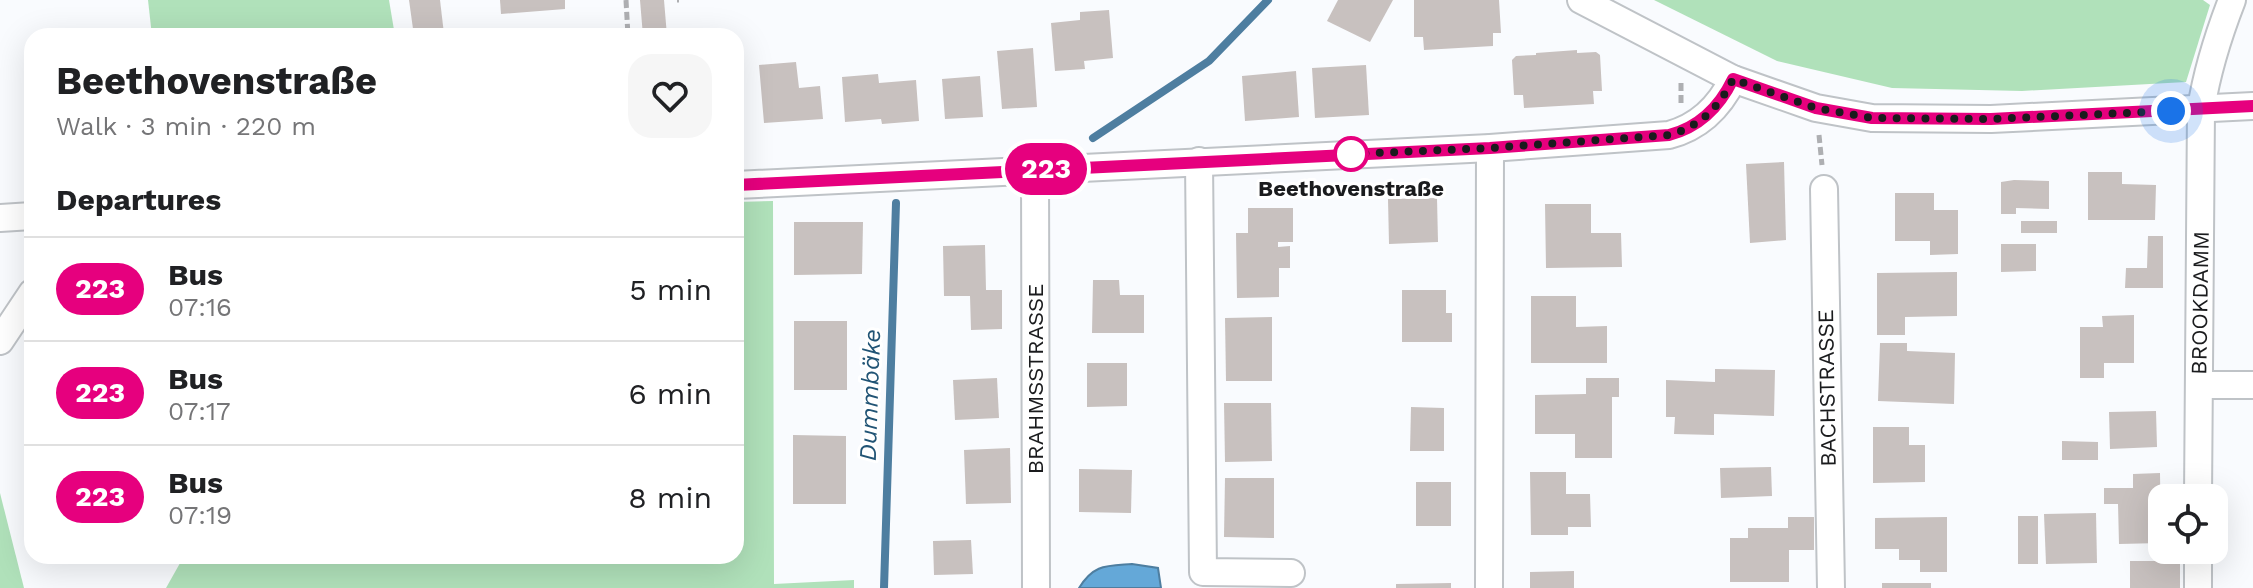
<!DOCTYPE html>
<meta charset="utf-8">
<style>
body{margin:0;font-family:"Work Sans",sans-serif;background:#f6f6f6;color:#202124;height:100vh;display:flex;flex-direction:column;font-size:30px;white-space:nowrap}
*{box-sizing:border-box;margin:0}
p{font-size:26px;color:#757577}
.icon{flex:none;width:44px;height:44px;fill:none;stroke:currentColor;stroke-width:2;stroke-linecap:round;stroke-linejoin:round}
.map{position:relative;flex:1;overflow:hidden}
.panel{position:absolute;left:24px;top:28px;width:720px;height:536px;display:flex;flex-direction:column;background:#fff;border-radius:24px;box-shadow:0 8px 32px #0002}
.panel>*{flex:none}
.badge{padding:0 16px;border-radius:26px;font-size:28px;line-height:52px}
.controls{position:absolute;left:2148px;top:484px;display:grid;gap:16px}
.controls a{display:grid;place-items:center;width:80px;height:80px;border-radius:16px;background:#fff;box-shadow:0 8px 32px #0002;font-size:40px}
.you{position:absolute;width:40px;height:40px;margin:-20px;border:6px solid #fff;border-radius:50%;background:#1a73e8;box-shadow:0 0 0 12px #1a73e833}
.map>.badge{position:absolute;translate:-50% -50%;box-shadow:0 0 0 4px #fff}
h2{padding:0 32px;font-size:30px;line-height:72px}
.round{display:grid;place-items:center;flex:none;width:84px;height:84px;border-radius:24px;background:#f6f6f6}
.head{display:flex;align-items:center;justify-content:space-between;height:136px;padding:0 32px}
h1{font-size:38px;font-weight:700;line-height:60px}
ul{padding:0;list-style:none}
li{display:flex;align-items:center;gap:24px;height:104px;padding:0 32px;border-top:2px solid #e0e0e0}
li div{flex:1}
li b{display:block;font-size:30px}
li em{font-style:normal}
li .badge{min-width:88px;font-weight:700;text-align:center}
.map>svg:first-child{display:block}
</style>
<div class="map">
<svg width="2253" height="588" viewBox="0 0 2253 588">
<rect width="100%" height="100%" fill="#f9fbfe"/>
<g fill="#b0e1ba">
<path d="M148,0H389L395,36H152Z"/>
<path d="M1654,0H2203L2210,5L2186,82L2022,91L1892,88L1777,61Z"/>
<path d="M773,201L774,584L854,580V588H166L184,556H736V202Z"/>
<path d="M0,493L24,588H0Z"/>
</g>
<path fill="#64a8d8" stroke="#4e7ea0" stroke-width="2" d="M1132,564L1158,568L1161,588H1079C1094,564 1106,566 1132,564Z"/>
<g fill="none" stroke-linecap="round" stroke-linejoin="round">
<g stroke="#4e7ea0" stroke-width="8">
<path d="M1093,138L1209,61L1268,0"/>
<path d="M884,588L896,203"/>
</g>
</g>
<g fill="#c8c1bf">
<path d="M409,0H440L444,34L414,36Z"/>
<path d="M500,0H565V9L501,14Z"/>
<path d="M640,0H664L667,36H643Z"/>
<path d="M1338,0H1393L1370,42L1327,21Z"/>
<path d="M1414,0H1499L1501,33H1493V46L1424,50L1423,37H1414Z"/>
<path d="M1109,10L1113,58L1084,61L1085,69L1055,71L1051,23L1080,20V12Z"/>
<path d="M1033,48L1037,107L1002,109L997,51Z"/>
<path d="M1577,50V53L1596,52L1600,55L1602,91H1593L1594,104L1524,108L1523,95H1514L1512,60L1516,56L1536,55V53Z"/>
<path d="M796,62L799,88L820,86L823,119L764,123L759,65Z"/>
<path d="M1366,65L1369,115L1315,118L1312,68Z"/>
<path d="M1296,71L1299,117L1245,121L1242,76Z"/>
<path d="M878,74L879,83L916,80L919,121L882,124L881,119L845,122L842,77Z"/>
<path d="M980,76L983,117L945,119L942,79Z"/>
<path d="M1784,162L1786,240L1750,243L1746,164Z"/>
<path d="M2088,172H2122V184L2156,185L2155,220H2088Z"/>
<path d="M2014,180L2049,181V209L2016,208V214H2001V182Z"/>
<path d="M1895,193H1934V210H1958V254L1930,255V241H1895Z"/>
<path d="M1437,198L1438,242L1389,244L1388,199Z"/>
<path d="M1545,204H1591V233H1621L1622,267L1546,268Z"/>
<path d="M1248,208H1293V242H1278V247L1290,246V268H1279V297L1237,298L1236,233H1248Z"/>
<rect x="2021" y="221" width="36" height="12"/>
<path d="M794,222H863L862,274L794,275Z"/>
<path d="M2148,236H2163V288H2125L2126,268H2147Z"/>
<path d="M2001,244H2036V271L2001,272Z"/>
<path d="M985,245L986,290H1002V329L971,330L970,296H944L943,246Z"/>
<path d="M1957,272V316L1905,317V335H1877V273Z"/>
<path d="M1093,280H1119L1120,295H1144V333H1092Z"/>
<path d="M1402,290H1446V313H1452V342H1402Z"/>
<path d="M1531,296H1576V327L1607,326V363H1531Z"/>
<path d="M2134,315V363H2104V378H2080V327H2103L2102,316Z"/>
<path d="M1272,317V381H1226L1225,318Z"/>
<rect x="794" y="321" width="53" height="69"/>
<path d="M1880,343H1907V351L1955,353L1954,404L1878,401Z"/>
<path d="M1087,363H1127V406L1087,407Z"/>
<path d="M1715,369L1775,370L1774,416L1714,414V435L1674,434L1675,417H1666V380L1715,382Z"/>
<path d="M997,378L999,418L955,420L953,380Z"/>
<path d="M1586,378H1619V397H1612V458H1575V434H1535V395L1586,394Z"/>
<path d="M1224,403H1271L1272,461L1225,462Z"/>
<path d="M1411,407L1444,408V451H1410Z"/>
<path d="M2156,411L2157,447L2110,449L2109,412Z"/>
<path d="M1873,427H1909V445H1925V482L1873,483Z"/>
<path d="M793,435L846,436V504H793Z"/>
<path d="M2062,441L2098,442V460H2062Z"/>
<path d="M1010,448L1011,503L966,504L964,450Z"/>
<path d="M1771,467L1772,496L1721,498L1720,468Z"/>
<path d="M1079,469L1132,470L1131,513L1079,512Z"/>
<path d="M1530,472H1566V494H1590L1591,527H1568V535H1531Z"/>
<path d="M2160,473L2161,543L2119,544L2118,504H2104V488H2133V474Z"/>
<path d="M1225,478H1274V538L1224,537Z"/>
<rect x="1416" y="482" width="35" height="44"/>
<path d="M2096,513L2097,563L2046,564L2044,514Z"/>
<rect x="2018" y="516" width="20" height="48"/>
<path d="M1788,517H1814V550H1789V582H1730V538H1748V528H1788Z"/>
<path d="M1947,517V572H1920V560H1899V549H1875V518Z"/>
<path d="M971,540L973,574L934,575L933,541Z"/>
<rect x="2130" y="561" width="50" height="27"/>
<path d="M1574,571V588H1530V572Z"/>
<path d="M1451,583V588H1396V584Z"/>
<rect x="1882" y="583" width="49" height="5"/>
</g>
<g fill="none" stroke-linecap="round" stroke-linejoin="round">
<g stroke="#bfc3c7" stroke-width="30">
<g id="minor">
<path d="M1581,0L1733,79L1816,108L1872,118L1991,119L2253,106"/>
<path d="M1199,161L1203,572L1291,573"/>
<path d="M1035,170L1036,588"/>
<path d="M736,185L1490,148L1669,135C1699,127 1720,106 1733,79"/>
<path d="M1824,189L1831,588"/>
<path d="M0,218L32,216"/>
<path d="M0,341L32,293"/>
<path d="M2199,385H2253"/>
<path d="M2198,498L2201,109C2207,71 2218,36 2232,0"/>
<path d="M1489,588L1490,148"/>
<path d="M2198,588V550"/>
</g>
</g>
<g stroke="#aeafb2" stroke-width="5" stroke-dasharray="8 4" stroke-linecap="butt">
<path d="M626,0L628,36"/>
<path d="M677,0H679"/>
<path d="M1681,103V81"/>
<path d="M1819,135L1822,165"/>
</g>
<use href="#minor" stroke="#fff" stroke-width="26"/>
</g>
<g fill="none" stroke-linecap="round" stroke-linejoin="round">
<g stroke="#fff" stroke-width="18">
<path id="line" d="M736,185L1490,148L1669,135C1700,127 1720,106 1733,79L1816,108L1872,118L1991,119L2253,106"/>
</g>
<use href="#line" stroke="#e6007e" stroke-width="12"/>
<path stroke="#1a1b1d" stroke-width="8" stroke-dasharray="0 14.4" d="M1351,154L1490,148L1669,135C1700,127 1720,106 1733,79L1816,108L1872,118L1991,119L2171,111"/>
</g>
<circle fill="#fff" stroke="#e6007e" stroke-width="4" cx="1351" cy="154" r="16"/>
<g text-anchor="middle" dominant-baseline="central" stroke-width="6" stroke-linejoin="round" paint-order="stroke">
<g font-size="22" font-weight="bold" fill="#1a1b1d" stroke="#fff">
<text x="1351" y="188">Beethovenstraße</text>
</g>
<g font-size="22" fill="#1a1b1d" stroke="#fff">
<text transform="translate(2200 303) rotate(-89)">BROOKDAMM</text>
<text transform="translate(1035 379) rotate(-90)">BRAHMSSTRASSE</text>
<text transform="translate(1827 388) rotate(-91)">BACHSTRASSE</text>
</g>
<g font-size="24" font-style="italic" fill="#215475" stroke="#fff">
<text transform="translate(870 395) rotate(-88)">Dummbäke</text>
</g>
</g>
</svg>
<div class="controls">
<a><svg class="icon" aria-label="locate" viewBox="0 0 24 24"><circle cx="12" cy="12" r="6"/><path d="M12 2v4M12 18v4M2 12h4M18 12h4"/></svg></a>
</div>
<div class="you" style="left:2171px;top:111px"></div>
<b class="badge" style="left:1046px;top:169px;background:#e6007e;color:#fff">223</b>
<section class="panel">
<div class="head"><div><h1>Beethovenstraße</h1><p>Walk · 3 min · 220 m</p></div><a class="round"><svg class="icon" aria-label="heart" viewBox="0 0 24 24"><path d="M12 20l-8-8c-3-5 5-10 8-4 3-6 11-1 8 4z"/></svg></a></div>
<h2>Departures</h2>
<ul>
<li><span class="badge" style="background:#e6007e;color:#fff">223</span><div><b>Bus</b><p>07:16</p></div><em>5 min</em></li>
<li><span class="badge" style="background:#e6007e;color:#fff">223</span><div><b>Bus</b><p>07:17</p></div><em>6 min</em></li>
<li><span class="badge" style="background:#e6007e;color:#fff">223</span><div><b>Bus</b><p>07:19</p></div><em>8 min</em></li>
</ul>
</section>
</div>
